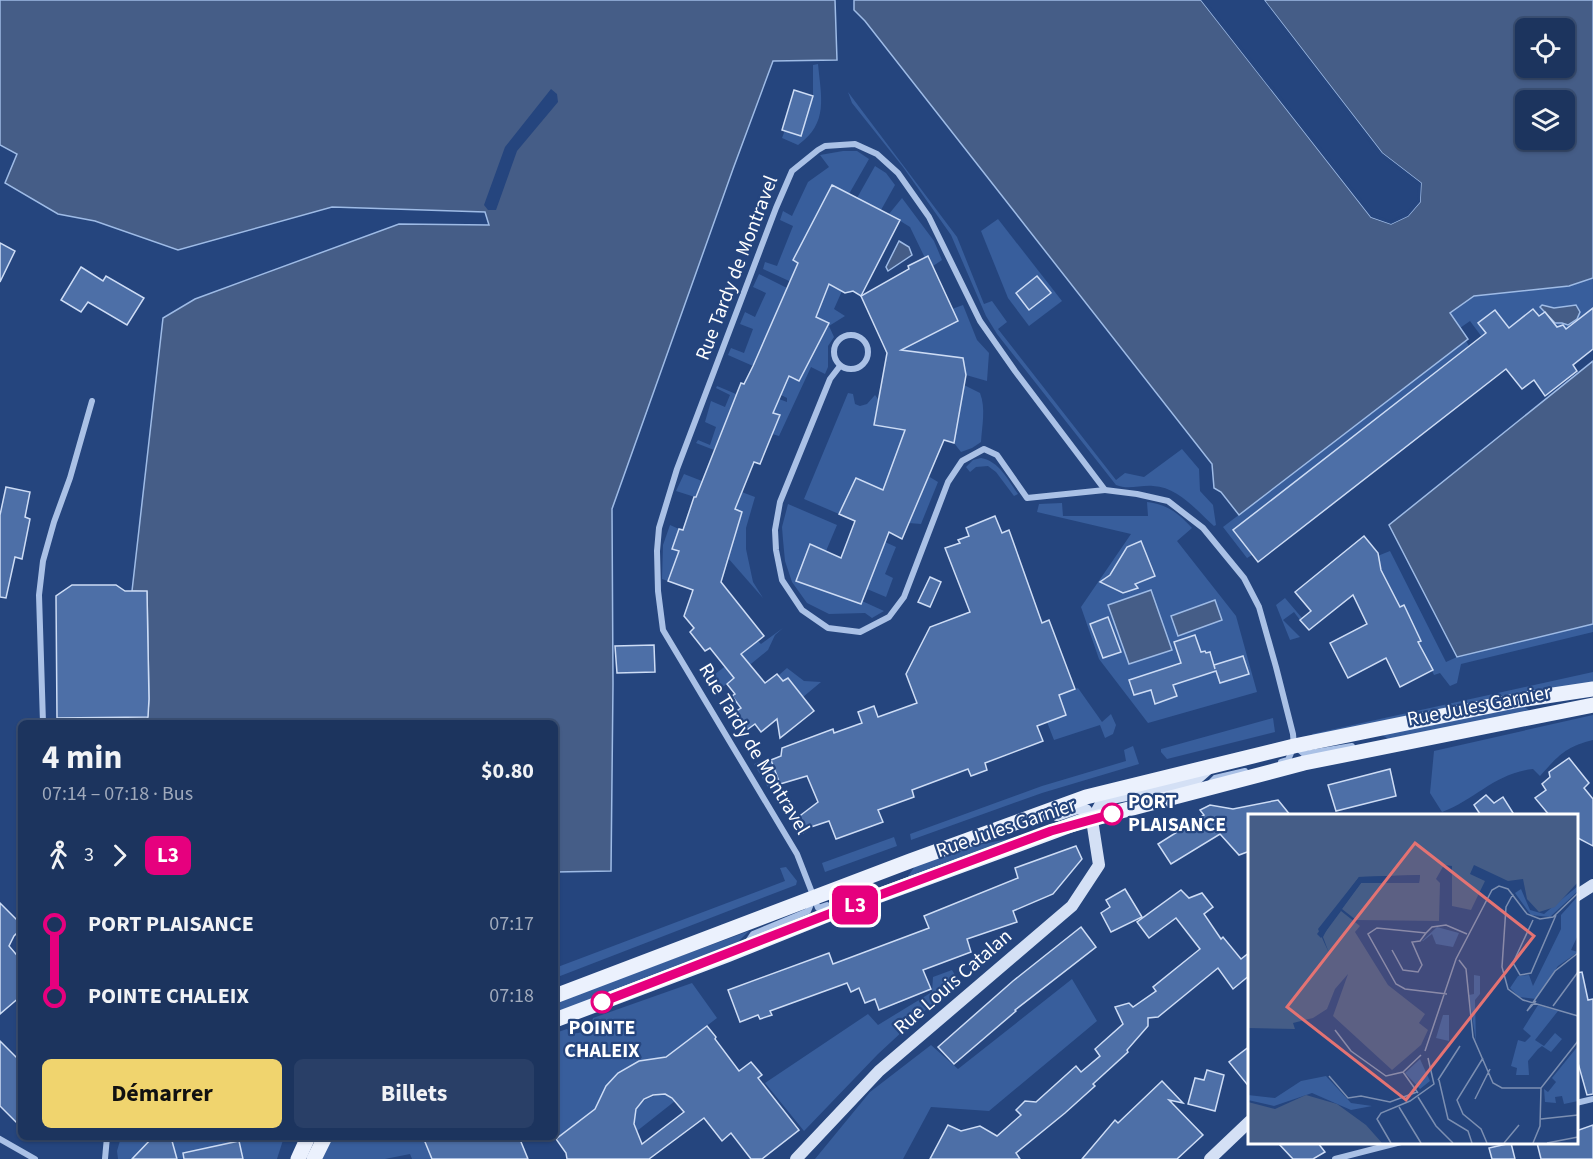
<!DOCTYPE html>
<html lang="fr">
<meta charset="utf-8">
<style>
body{margin:0;font-family:"Source Sans 3",sans-serif;background:#293f67;color:#f1f3f6;height:100vh;display:flex;flex-direction:column;font-size:22px;white-space:nowrap}
*{box-sizing:border-box;margin:0}
p{font-size:20px;color:#a0aabc}
.icon{flex:none;width:33px;height:33px;fill:none;stroke:currentColor;stroke-width:2;stroke-linecap:round;stroke-linejoin:round}
.map{position:relative;flex:1;overflow:hidden}
.drawer{position:absolute;left:18px;top:720px;width:540px;height:420px;display:flex;flex-direction:column;background:#1c345e;border-radius:9px;box-shadow:0 2px 4px #0004,0 0 0 2px #3a4f73}
.drawer>*{flex:none}
.badge{padding:0 12px;border-radius:9px;font-size:21px;line-height:39px}
.fabs{position:absolute;left:1515px;top:18px;display:grid;gap:12px}
.fabs a{display:grid;place-items:center;width:60px;height:60px;border-radius:9px;background:#1c345e;box-shadow:0 2px 4px #0004,0 0 0 2px #3a4f73;font-size:30px}
.map>.badge{position:absolute;translate:-50% -50%;box-shadow:0 0 0 3px #fff}
.legs{display:flex;align-items:center;gap:9px;height:66px;padding:0 24px;font-size:20px}
.legs p{margin-inline-start:auto}
.head{display:flex;align-items:center;justify-content:space-between;height:102px;padding:0 24px}
h1{font-size:33px;font-weight:700;line-height:45px}
.cta{display:flex;gap:12px;margin-top:auto;padding:12px 24px}
.cta a{flex:1;height:69px;border-radius:9px;background:#f0d46e;color:#111;font-size:24px;font-weight:700;line-height:69px;text-align:center}
.cta a+a{background:#293f67;color:#f1f3f6}
ul{padding:0 24px;list-style:none}
li{display:flex;align-items:center;gap:21px;height:72px;font-size:22px}
li i{display:grid;place-items:center;width:9px;height:100%;margin:0 8px;background:currentColor}
li i::after{content:'';width:15px;height:15px;margin:-8px;border:4px solid;border-radius:50%;background:#1c345e}
li p{margin-inline-start:auto}
li:first-child i{background:linear-gradient(#0000 50%,currentColor 0)}
li:last-child i{background:linear-gradient(currentColor 50%,#0000 0)}
.map>svg:first-child{display:block}
</style>
<div class="map">
<svg width="1593" height="1159" viewBox="0 0 1593 1159">
<rect width="100%" height="100%" fill="#25457e"/>
<g fill="#385e9c">
<path d="M818,64C821,97 829,123 798,145L782,138L785,130L801,135L813,96V65Z"/>
<path d="M848,92L957,237L984,304L992,301L1007,322L998,329L1116,480L1125,473L1144,477L1182,449L1199,469L1200,491L1213,505L1216,525L1214,526C1196,510 1178,487 1153,486C1140,485 1128,490 1116,485L997,334L986,316L951,235L903,167L852,103Z"/>
<path d="M843,151H857L869,159L849,194L793,260L826,278L827,283L842,291L834,309L845,316L829,326L834,337L828,346V367L825,374L811,367L779,436L772,434L780,416L773,413L779,399L787,402V398L773,391L786,375L799,381L828,323L816,317L824,297L763,269L765,262L777,266L793,226L780,220L783,211L792,216L808,182L829,167L820,155Z"/>
<path d="M875,166L886,173L895,185L881,210L857,198Z"/>
<path d="M902,198L934,241L942,260L933,266L929,256L925,258L910,227L889,214Z"/>
<path d="M998,219L1062,301L1029,326L1008,298L981,231Z"/>
<path d="M759,274L787,288L753,366L728,355L731,348L744,353L753,329L740,324L745,312L755,317L766,293L753,287Z"/>
<path d="M1593,278V308L1573,334L1559,325L1557,327L1545,312L1539,316L1533,309L1521,319L1516,336L1495,310L1478,323L1508,361L1493,352L1470,321L1460,328L1450,313L1474,296L1569,286Z"/>
<path d="M963,305L977,340L989,353L987,381L966,375L963,358L888,350L952,309Z"/>
<path d="M1466,341L1469,346L1233,530L1252,555L1247,558L1223,527Z"/>
<path d="M964,385L980,393C986,408 982,426 981,442L972,448L961,452L954,443Z"/>
<path d="M717,386L736,394L714,450L696,443L698,440L710,445L716,427L705,422L711,401L725,407L730,395L716,388Z"/>
<path d="M848,393L853,394L855,404L860,406L867,404L875,395L878,399L874,425L903,430L921,429L883,490L856,478L839,514L804,499Z"/>
<path d="M981,458C999,461 1008,480 1018,494L1014,496L996,472L988,466L976,467L970,472L966,467L973,460Z"/>
<path d="M684,474L738,495L739,491L755,497L746,528V549L753,582L763,598L728,558L742,512L676,491Z"/>
<path d="M928,476L938,482L921,524L909,523Z"/>
<path d="M1147,502C1168,505 1177,512 1192,528L1177,541L1236,616L1257,692L1148,723L1099,659L1081,607L1131,534L1037,512L1039,504L1062,503L1063,516H1148Z"/>
<path d="M788,504L837,525L826,551L810,544L797,581L861,604L862,601L884,611L872,618L865,613L829,614L807,603L792,582L785,561L783,540L782,527Z"/>
<path d="M670,525L679,529L672,549L679,551L668,581L662,579L663,545Z"/>
<path d="M885,542L896,547L885,574L893,578L886,597L867,589Z"/>
<path d="M1390,551L1446,662L1457,657L1593,624V632L1461,664L1457,683L1450,686L1440,673L1434,675L1418,642L1421,640L1404,606L1400,607L1383,581L1350,597L1341,587L1380,555Z"/>
<path d="M1285,598L1302,618L1300,620L1294,612L1283,620L1300,637L1290,640L1276,605Z"/>
<path d="M783,628L775,635L768,650L713,695L706,681L758,641L761,644Z"/>
<path d="M787,668L804,681L821,682L803,697L788,678L783,681L779,675Z"/>
<path d="M1593,672V684L1314,737L1312,734Z"/>
<path d="M1078,688L1102,722L1111,714L1116,725L1113,734L1105,738L1100,725L1054,740L1047,722L1066,715L1059,695Z"/>
<path d="M1522,705L1530,711L1388,739L1381,734Z"/>
<path d="M1593,715V740C1565,747 1559,755 1540,776L1533,769C1495,773 1475,800 1442,812L1430,793L1434,751Z"/>
<path d="M1273,718L1275,732L1167,759L1161,752V749Z"/>
<path d="M1133,746L1139,764L1042,793L911,840L910,834L1042,786L1126,761L1124,750Z"/>
<path d="M769,757L780,784L769,789L754,764Z"/>
<path d="M894,837L897,846L825,872L822,863Z"/>
<path d="M1017,837L905,881L915,866L978,845Z"/>
<path d="M786,867L797,881L796,885L555,978V968L785,881L780,868Z"/>
<path d="M749,931L730,950L555,1015V1002Z"/>
<path d="M952,970L958,980L878,1054L804,1131L765,1083L868,1014L878,1025L932,992L933,977Z"/>
<path d="M1072,979L1097,1021L989,1111L931,1107L903,1159H815L870,1092L931,1045L958,1069Z"/>
<path d="M692,983L717,1018L666,1057L639,1061L618,1073L606,1086L595,1109L556,1139L555,1033L567,1029L572,1033C583,1034 591,1029 593,1018Z"/>
<path d="M665,1094L675,1101L637,1131C628,1108 643,1096 665,1094Z"/>
<path d="M121,1137H284L277,1159H118L117,1151Z"/>
<path d="M333,1137H423L432,1159H412L410,1154L385,1159H321Z"/>
</g>
<g fill="#455d87" stroke="#9ebbe6" stroke-width="1.5" fill-rule="evenodd">
<path d="M0,0H835L837,60L773,61L733,169L612,509L613,684L611,871L555,872V723H147L149,699L147,592L132,591L163,318L195,299L399,224L489,225L485,212L332,207L178,250L95,221L58,214L5,183L17,154L0,145Z"/>
<path d="M854,0H1201L1371,217L1391,224L1408,216L1420,202L1421,183L1382,153L1264,0H1593V278L1569,286L1474,296L1450,313L1468,339L1239,515L1221,492L1214,488L1212,464L865,21L854,10ZM1526,28H1564V68H1526ZM1526,100H1564V140H1526Z"/>
<path d="M899,241L909,247L912,255L888,271L886,267Z"/>
<path d="M1542,305L1554,308L1576,305L1580,312L1577,319L1568,325L1562,323H1555L1540,307Z"/>
<path d="M1593,361V624L1457,657L1389,525Z"/>
<path d="M1151,590L1172,650L1129,664L1108,605Z"/>
<path d="M1215,600L1222,620L1178,636L1171,616Z"/>
</g>
<g fill="#25457e">
<path d="M1201,0H1205L1373,214L1391,221L1406,213L1417,200L1418,184L1379,155L1261,0H1264L1382,153L1421,183L1420,202L1408,216L1391,224L1371,217Z"/>
<path d="M551,89L557,94L558,102L517,151L496,210H488L484,205L505,147Z"/>
</g>
<g fill="#4d6fa7" stroke="#cddcf5" stroke-width="1.5" fill-rule="evenodd">
<path d="M794,90L813,96L801,136L782,130Z"/>
<path d="M832,185L900,220L861,296L853,291L845,293L829,284L816,317L829,323L799,381L789,376L773,413L780,415L760,464L754,462L735,509L742,512L721,582L764,636L741,654L765,683L777,674L783,681L788,678L814,711L780,738L777,719L761,732L755,724L748,729L735,712L741,708L732,696L735,694L727,684L734,678L710,648L705,651L690,632L694,628L684,616L693,590L668,581L679,551L672,549L679,529L683,530L694,497H696L741,383L744,384L753,366L798,263L793,260Z"/>
<path d="M0,243L15,251L0,282Z"/>
<path d="M928,256L958,321L901,350L963,358L966,375L954,443L944,440L902,539L889,532L861,604L796,581L810,544L841,558L855,521L839,514L856,478L883,490L905,430L874,425L887,353L861,296L909,269L908,266Z"/>
<path d="M81,267L103,281L106,276L144,298L127,325L88,302L81,312L61,300Z"/>
<path d="M1037,276L1051,293L1029,310L1016,293Z"/>
<path d="M1593,308V349L1573,365L1577,371L1545,396L1534,380L1522,389L1506,369L1258,562L1233,530L1486,333L1478,323L1495,310L1509,328L1533,309L1539,316L1545,312L1557,327L1563,325L1566,329Z"/>
<path d="M6,487L30,492L25,517L30,519L22,559L15,557L6,598L0,597V515Z"/>
<path d="M995,516L1002,533L1009,530L1042,623L1049,620L1075,689L1059,695L1066,715L1037,726L1043,741L985,763L987,770L971,776L968,769L912,790L914,797L878,810L883,822L836,839L829,821L811,827L803,833L793,821L818,802L807,776L780,784L771,760L781,756L782,748L833,729L834,733L862,723L858,712L874,706L878,717L917,703L906,674L930,627L970,612L945,548L960,543L958,540L969,536L966,528Z"/>
<path d="M1364,536L1378,553L1381,570L1400,607L1404,605L1421,641L1418,642L1433,670L1400,687L1386,658L1348,678L1330,643L1367,624L1353,595L1309,630L1300,620L1311,611L1295,592Z"/>
<path d="M1141,541L1155,576L1135,584L1138,588L1123,593L1100,582L1110,575L1127,547Z"/>
<path d="M930,577L941,582L930,607L918,602Z"/>
<path d="M72,585H116L125,591H147L149,699L148,717L57,718L56,596Z"/>
<path d="M1108,617L1121,652L1103,658L1090,624Z"/>
<path d="M1195,635L1201,652L1205,651L1206,653L1210,652L1215,669L1214,665L1243,656L1249,674L1220,683L1216,671L1173,685L1177,696L1155,704L1151,690L1134,695L1129,680L1181,663L1174,642Z"/>
<path d="M654,645L655,672L617,673L615,646Z"/>
<path d="M1569,758L1589,783L1584,788L1593,799V846L1576,837V816H1550L1535,798L1546,790L1542,784L1550,777L1549,772Z"/>
<path d="M1390,769L1396,796L1336,811L1328,785Z"/>
<path d="M1486,795L1494,803L1503,797L1515,816H1478L1480,814L1474,805Z"/>
<path d="M1278,800L1291,816H1250V851L1239,855L1220,834L1171,864L1158,844L1204,815L1200,810L1210,805L1233,809Z"/>
<path d="M1076,846L1082,859L1053,894L1013,911L1017,922L967,939L971,952L923,970L931,989L879,1010L875,999L865,1003L859,988L851,992L847,983L770,1011L772,1015L760,1019L758,1015L740,1022L728,990L829,953L833,964L929,928L924,916L1018,878L1015,868Z"/>
<path d="M1125,889L1142,917L1111,932L1101,913L1110,907L1106,900Z"/>
<path d="M1181,890L1189,898L1202,893L1213,907L1204,914L1221,939L1223,937L1241,959L1250,952V975L1233,989L1218,968L1158,1017L1148,1018V1026L1127,1050L1128,1052L1093,1084L1095,1086L1065,1113L1016,1153L1020,1159H930L948,1125L961,1131L980,1126L997,1136L1021,1115L1016,1110L1025,1101L1036,1102L1076,1066L1081,1072L1100,1056L1095,1049L1123,1024L1115,1007L1129,1003L1133,1007L1156,991L1153,987L1200,949L1176,918L1149,938L1137,922Z"/>
<path d="M0,903L21,924V929L14,936L9,946L21,960V996L0,1014Z"/>
<path d="M1081,927L1096,947L1015,1010L1016,1011L954,1064L938,1047L1013,981Z"/>
<path d="M1582,972L1588,1000L1593,999V1094L1587,1095L1576,1056V973Z"/>
<path d="M707,1026L716,1037L715,1039L739,1071L751,1062L762,1075L758,1078L799,1130L762,1159H751L731,1133L722,1141L704,1118L649,1159H567L566,1153L556,1139L595,1109L606,1086L618,1073L639,1061L666,1057ZM665,1094L672,1098L684,1112L642,1144L634,1124L636,1109L644,1099L653,1095Z"/>
<path d="M0,1041L21,1062V1127L0,1106Z"/>
<path d="M1250,1046V1088L1229,1062Z"/>
<path d="M1207,1070L1224,1075L1215,1111L1188,1104L1195,1078L1204,1080Z"/>
<path d="M1162,1081L1183,1103L1169,1100L1203,1135L1177,1159H1082L1115,1120L1118,1123Z"/>
<path d="M1593,1125V1159H1541L1537,1143H1576V1131Z"/>
<path d="M153,1137H168L172,1141L177,1159H132Z"/>
<path d="M423,1137H519L528,1159H432Z"/>
<path d="M239,1141L243,1159H184L183,1153Z"/>
<path d="M1278,1143H1318L1325,1152L1313,1159H1293Z"/>
<path d="M1511,1143L1515,1159H1492L1489,1148Z"/>
</g>
<g fill="none" stroke-linecap="round" stroke-linejoin="round">
<g stroke="#aac1e6" stroke-width="6">
<circle cx="851" cy="352" r="17"/>
<path d="M840,366L830,379L780,502L775,530L776,550L782,580L802,610L828,628L860,632L889,617L904,597L948,482L962,461L984,449L997,455L1027,498L1105,490"/>
<path d="M43,723L39,595L43,561L54,522L70,478L92,401"/>
<path d="M1297,748L1304,754L1352,746"/>
<path d="M1210,783L1215,778L1245,771"/>
<path d="M833,911L827,905L818,908L797,854L663,630L658,591L657,551L659,528L677,469L776,208L792,171L818,150L825,146L855,144L877,154L898,173L929,217L980,321L1015,371L1105,490L1137,494L1168,501L1203,528L1244,578L1259,607L1276,667L1293,734L1294,746L1288,760L1281,762"/>
<path d="M747,943L753,934L808,911L813,899"/>
<path d="M1576,1103L1593,1099"/>
<path d="M0,1139L35,1159"/>
<path d="M105,1159L107,1137"/>
<path d="M1335,1159L1401,1142"/>
</g>
<g stroke="#d4e0f5" stroke-width="12">
<path d="M1092,820L1103,800L1194,781L1210,767"/>
<path d="M1576,896L1593,885"/>
<path d="M796,1159L879,1071L1072,906L1099,865L1092,820L1086,810L1077,808L1057,815"/>
<path d="M1210,1159L1250,1121"/>
</g>
<g stroke="#ebf1fd" stroke-width="15">
<path d="M555,996L910,861L1086,797L1294,746L1520,700L1593,689"/>
<path d="M555,1020L727,955L834,912L1079,822L1304,763L1593,705"/>
<path d="M298,1159L308,1137"/>
<path d="M314,1159L325,1137"/>
</g>
</g>
<g fill="none" stroke-linecap="round" stroke-linejoin="round">
<g stroke="#fff" stroke-width="14">
<path id="line-1" d="M602,1002L834,912L1051,831L1112,814"/>
</g>
<use href="#line-1" stroke="#e6007e" stroke-width="9"/>
</g>
<g fill="#fff" stroke="#e6007e" stroke-width="3">
<circle cx="1112" cy="814" r="10"/>
<circle cx="602" cy="1002" r="10"/>
</g>
<g text-anchor="middle" dominant-baseline="central" stroke-width="4.5" stroke-linejoin="round" paint-order="stroke">
<g font-size="20" fill="#fff" stroke="#25457e">
<text transform="translate(737 268) rotate(-69)">Rue Tardy de Montravel</text>
<text transform="translate(1479 706) rotate(-11)">Rue Jules Garnier</text>
<text transform="translate(754 749) rotate(59)">Rue Tardy de Montravel</text>
<text transform="translate(1006 828) rotate(-19)">Rue Jules Garnier</text>
<text transform="translate(953 982) rotate(-41)">Rue Louis Catalan</text>
</g>
<g font-size="20" font-weight="bold" fill="#fff" stroke="#25457e" text-anchor="start">
<text x="1128" y="802">PORT<tspan x="1128" dy="23">PLAISANCE</tspan></text>
<text x="602" y="1028" text-anchor="middle">POINTE<tspan x="602" dy="23">CHALEIX</tspan></text>
</g>
</g>
<g transform="translate(1248 814)">
<rect width="330" height="330" fill="#25457e"/>
<path d="M330,72V77L302,103L283,101L267,79L273,75L282,96L296,100ZM330,82V121L323,136L330,138L310,152L288,185L271,183L262,174L270,162L281,161L285,172L313,115V101ZM189,113L211,119L205,133L188,130L184,120L175,127H174ZM226,161L232,162V180L227,186L228,228L221,181L226,180ZM290,191L310,197L287,226L296,232L307,219L314,225L303,238L294,232L290,235L280,247L281,261H268L269,254L263,252L270,226L277,228L283,222L275,215ZM195,201H201V227L188,224ZM330,232V287L316,290L314,282L307,283L308,289L297,288L296,275L300,278L308,268L304,264ZM172,245L182,267L172,275L157,259ZM78,262L103,289L124,292L103,296L64,279L26,292L0,286V281L27,284L53,267Z" fill="#385e9c"/>
<path d="M0,1H330V68L307,93L291,98L279,85L275,65L260,67L226,51L222,60L237,67L223,96L204,92V52L196,51L188,65L192,69L191,107L108,106L94,95L113,69H171L172,61L111,63L69,120L73,124L93,97L112,112L107,118L140,171L177,200L171,209L180,216L173,231L144,256L85,202L100,160L87,175L79,195L65,204L45,209L47,215L0,214ZM58,281L89,290L118,311L134,329H0V288L27,295Z" fill="#455d87"/>
<path d="M172,61L171,69H113L80,113L75,123L81,139L70,115L111,63Z" fill="#25457e"/>
<path fill="none" stroke="#7c8fb2" stroke-width="1.5" d="M265,80L258,93L254,153L260,175L275,186L330,202M285,106L265,149L272,161L283,159L308,101M144,136L155,156L170,158L174,151L164,128L172,127L178,119M211,146L218,155L225,223L245,269L254,274H293M199,180L157,175L148,170L120,120L129,114L178,119L184,113L198,111L219,120M288,187L279,197L307,157L330,139M305,192L330,158M87,216L103,237L138,262L155,258L173,241M177,237L208,145L244,76L251,72L260,75L279,100L292,105L305,103L330,79M235,244L209,286L215,300L233,315L239,329M155,258L170,279M81,262L100,284L113,282L142,288L169,278M190,266L212,232M191,266L200,305L220,317L224,329M170,283L188,312L205,329M227,285L242,255M151,293L173,329M293,305L330,301M143,329L129,305L133,299L162,287L186,270L180,244M256,329L271,311M285,329L292,312L293,274L330,227M299,329L330,323"/>
<path fill="#e47373" fill-opacity="0.15" stroke="#e47373" stroke-width="3" d="M167,29L286,122L158,286L39,193Z"/>
<rect width="330" height="330" fill="none" stroke="#fff" stroke-width="3"/>
</g>
</svg>
<div class="fabs">
<a><svg class="icon" aria-label="locate" viewBox="0 0 24 24"><circle cx="12" cy="12" r="6"/><path d="M12 2v4M12 18v4M2 12h4M18 12h4"/></svg></a>
<a><svg class="icon" aria-label="layers" viewBox="0 0 24 24"><path d="M12 4l9 5-9 5-9-5zM3 14l9 5 9-5"/></svg></a>
</div>
<b class="badge" style="left:855px;top:905px;background:#e6007e;color:#fff">L3</b>
<section class="drawer">
<div class="head"><div><h1>4 min</h1><p>07:14 – 07:18 · Bus</p></div><b>$0.80</b></div>
<div class="legs"><svg class="icon" aria-label="walk" viewBox="0 0 24 24"><circle cx="13" cy="4" r="2"/><path d="M13 8l-2 6 4 7M11 14l-3 7M7 12l3-4h3l4 4"/></svg>3<svg class="icon" aria-label="forward" viewBox="0 0 24 24"><path d="M9 5l7 7-7 7"/></svg><b class="badge" style="background:#e6007e;color:#fff">L3</b></div>
<ul>
<li><i style="color:#e6007e"></i><b>PORT PLAISANCE</b><p>07:17</p></li>
<li><i style="color:#e6007e"></i><b>POINTE CHALEIX</b><p>07:18</p></li>
</ul>
<div class="cta"><a>Démarrer</a><a>Billets</a></div>
</section>
</div>
